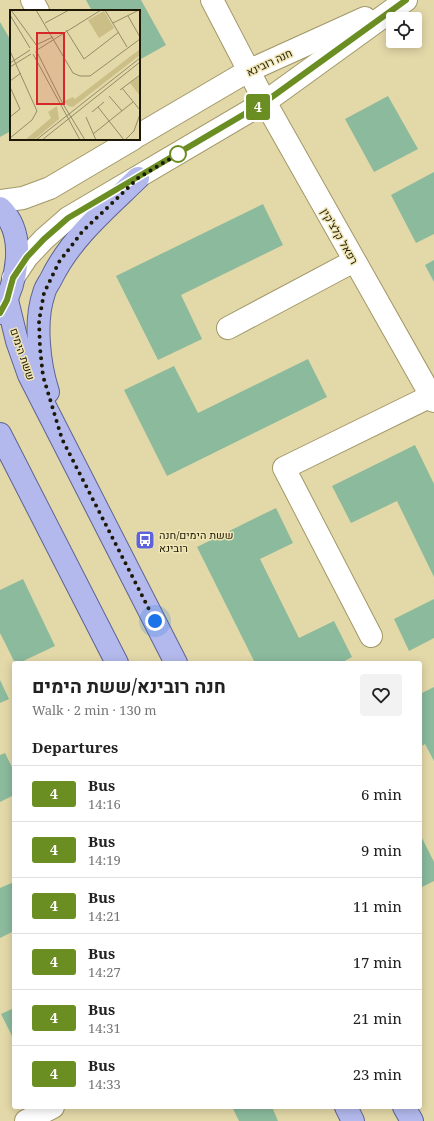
<!DOCTYPE html>
<meta charset="utf-8">
<style>
body{margin:0;font-family:"Noto Serif",Heebo,serif;background:#f2f2f2;color:#222;height:100vh;display:flex;flex-direction:column;font-size:15px;white-space:nowrap}
*{box-sizing:border-box;margin:0}
p{font-size:13px;color:#767676}
.icon{flex:none;width:22px;height:22px;fill:none;stroke:currentColor;stroke-width:2;stroke-linecap:round;stroke-linejoin:round}
.map{position:relative;flex:1;overflow:hidden}
.drawer{position:absolute;left:12px;top:661px;width:410px;height:448px;display:flex;flex-direction:column;background:#fff;border-radius:4px;box-shadow:0 2px 10px #0003}
.drawer>*{flex:none}
.badge{padding:0 8px;border-radius:3px;font-size:14px;line-height:26px}
.fabs{position:absolute;left:386px;top:12px;display:grid;gap:8px}
.fabs a{display:grid;place-items:center;width:36px;height:36px;border-radius:4px;background:#fff;box-shadow:0 2px 10px #0003;font-size:20px}
.you{position:absolute;width:20px;height:20px;margin:-10px;border:3px solid #fff;border-radius:50%;background:#1a73e8;box-shadow:0 0 0 6px #1a73e833}
.map>.badge{position:absolute;translate:-50% -50%;box-shadow:0 0 0 2px #fff}
h2{padding:0 20px;font-size:15px;line-height:36px}
.round{display:grid;place-items:center;flex:none;width:42px;height:42px;border-radius:4px;background:#f2f2f2}
.head{display:flex;align-items:center;justify-content:space-between;height:68px;padding:0 20px}
h1{font-size:19px;font-weight:700;line-height:30px}
ul{padding:0;list-style:none}
li{display:flex;align-items:center;gap:12px;height:56px;padding:0 20px;border-top:1px solid #e0e0e0}
li div{flex:1}
li b{display:block;font-size:15px}
li em{font-style:normal}
li .badge{min-width:44px;font-weight:700;text-align:center}
.map>svg:first-child{display:block}
</style>
<div class="map">
<svg width="434" height="1121" viewBox="0 0 434 1121">
<rect width="100%" height="100%" fill="#e3d8a8"/>
<g fill="#8bba9d">
<path d="M86,0H141L166,45L139,60V11H92Z"/>
<path d="M0,22L11,41V131L0,137Z"/>
<path d="M388,96L418,149L374,172L345,119Z"/>
<path d="M434,172V234L416,243L391,195Z"/>
<path d="M263,204L283,245L181,295L202,339L158,360L116,276Z"/>
<path d="M434,260V282L425,265Z"/>
<path d="M308,359L327,397L167,476L124,390L174,366L198,413Z"/>
<path d="M415,445L434,484V577L397,501L351,523L332,486Z"/>
<path d="M276,508L293,543L260,559L299,638L334,621L352,657L341,663H255L197,547Z"/>
<path d="M23,579L55,646L19,663H15L0,633V590Z"/>
<path d="M434,599V638L409,651L394,619Z"/>
<path d="M0,680L9,699L0,703Z"/>
<path d="M434,687V761L425,744L420,747V694Z"/>
<path d="M5,753L14,771V795L0,802V755Z"/>
<path d="M422,838L434,862V881L420,888V839Z"/>
<path d="M14,882V931L0,938V888Z"/>
<path d="M14,1008V1040L1,1014Z"/>
<path d="M232,1107H272L278,1121H239Z"/>
</g>
<g fill="none" stroke-linecap="round" stroke-linejoin="round">
<g stroke="#a29869" stroke-width="24">
<g id="minor">
<path d="M32,0L38,11"/>
<path d="M212,0L265,102L434,401"/>
<path d="M139,135L248,71L365,18"/>
<path d="M0,201L23,198L50,188L133,139"/>
<path d="M13,278L27,257L44,239L68,218L265,102L406,0"/>
<path d="M228,328L354,261"/>
<path d="M371,636L284,468L431,396"/>
<path d="M26,1121L53,1107"/>
</g>
</g>
<g stroke="#5d6394" stroke-width="24">
<g id="major">
<path d="M0,208C28,235 17,282 0,313"/>
<path d="M7,300L17,341L29,375L176,663"/>
<path d="M48,392C39,364 34,321 44,293C45,288 49,283 51,279C71,238 106,209 138,178"/>
<path d="M0,434L117,663"/>
<path d="M346,1107L353,1121"/>
<path d="M404,1107L412,1121"/>
</g>
</g>
<use href="#minor" stroke="#fff" stroke-width="22"/>
<use href="#major" stroke="#b3b9ec" stroke-width="22"/>
</g>
<g fill="none" stroke-linecap="round" stroke-linejoin="round">
<g stroke="#fff" stroke-width="9">
<path id="line" d="M0,313L7,300L13,278L27,257L44,239L68,218L265,102L406,0"/>
</g>
<use href="#line" stroke="#6b8e23" stroke-width="6"/>
<path stroke="#1d1906" stroke-width="4" stroke-dasharray="0 7.2" d="M155,621L62,439L43,376L40,348L39,321L44,293L59,262L82,232L138,178L178,154"/>
</g>
<defs>
<g id="bus-square" transform="scale(1)"><rect x="-9" y="-9" width="18" height="18" rx="4" fill="#5e63db" stroke="#f0e5b5"/><path d="M-5-6H5V4H4V6H2V4H-2V6H-4V4H-5ZM-3.5-4V0h7V-4ZM-3.5 1.2v1.5H-2V1.2ZM2 1.2v1.5H3.5V1.2Z" fill="#fff"/></g>
</defs>
<g fill-rule="evenodd">
<use href="#bus-square" x="145" y="540"/>
</g>
<circle fill="#fff" stroke="#6b8e23" stroke-width="2" cx="178" cy="154" r="8"/>
<g text-anchor="middle" dominant-baseline="central" stroke-width="3" stroke-linejoin="round" paint-order="stroke">
<g font-size="11" fill="#1d1906" stroke="#f0e5b5">
<text transform="translate(269 62) rotate(-25)">חנה רובינא</text>
<text transform="translate(340 236) rotate(60)">רפאל קלצ'קין</text>
<text transform="translate(23 354) rotate(71)">ששת הימים</text>
</g>
<g font-size="11" fill="#1d1906" stroke="#f0e5b5" text-anchor="start">
<text x="159" y="534">ששת הימים/חנה<tspan x="159" dy="13">רובינא</tspan></text>
</g>
</g>
<g transform="translate(10 10)">
<rect width="130" height="130" fill="#e3d8a8"/>
<path d="M94,1L104,18L89,28L78,10ZM130,39V45L63,97L58,96L54,91L63,87L65,89ZM130,66V86L120,73ZM47,96L49,109L24,130H15L41,108L38,102Z" fill="#cbbf87"/>
<path fill="none" stroke="#948c67" stroke-width="1" d="M1,0L27,36L26,43M26,0L63,63L70,66H80L130,29M95,0L117,37M0,5L20,38M118,6L130,27M35,13L59,0M103,13L129,0M56,20L74,49L109,22M26,35L43,27M27,40L91,0M0,41L27,101L22,110L0,128M27,42L53,94L75,130M23,44L70,130M0,53L20,40M0,57L21,44M0,71L11,63M0,77L10,99L0,107M112,78L130,100M110,80L130,65M99,86L112,101M88,97L114,130M82,102L94,92M76,107L86,130M83,124L123,92M26,130L130,48M32,130L130,52M115,130L124,121L130,104"/>
<path fill="#d62828" fill-opacity="0.15" stroke="#d62828" stroke-width="2" d="M27,23H54V94H27Z"/>
<rect width="130" height="130" fill="none" stroke="#1d1906" stroke-width="2"/>
</g>
</svg>
<div class="fabs">
<a><svg class="icon" aria-label="locate" viewBox="0 0 24 24"><circle cx="12" cy="12" r="6"/><path d="M12 2v4M12 18v4M2 12h4M18 12h4"/></svg></a>
</div>
<div class="you" style="left:155px;top:621px"></div>
<b class="badge" style="left:258px;top:107px;background:#6b8e23;color:#fff">4</b>
<section class="drawer">
<div class="head"><div><h1>חנה רובינא/ששת הימים</h1><p>Walk · 2 min · 130 m</p></div><a class="round"><svg class="icon" aria-label="heart" viewBox="0 0 24 24"><path d="M12 20l-8-8c-3-5 5-10 8-4 3-6 11-1 8 4z"/></svg></a></div>
<h2>Departures</h2>
<ul>
<li><span class="badge" style="background:#6b8e23;color:#fff">4</span><div><b>Bus</b><p>14:16</p></div><em>6 min</em></li>
<li><span class="badge" style="background:#6b8e23;color:#fff">4</span><div><b>Bus</b><p>14:19</p></div><em>9 min</em></li>
<li><span class="badge" style="background:#6b8e23;color:#fff">4</span><div><b>Bus</b><p>14:21</p></div><em>11 min</em></li>
<li><span class="badge" style="background:#6b8e23;color:#fff">4</span><div><b>Bus</b><p>14:27</p></div><em>17 min</em></li>
<li><span class="badge" style="background:#6b8e23;color:#fff">4</span><div><b>Bus</b><p>14:31</p></div><em>21 min</em></li>
<li><span class="badge" style="background:#6b8e23;color:#fff">4</span><div><b>Bus</b><p>14:33</p></div><em>23 min</em></li>
</ul>
</section>
</div>
